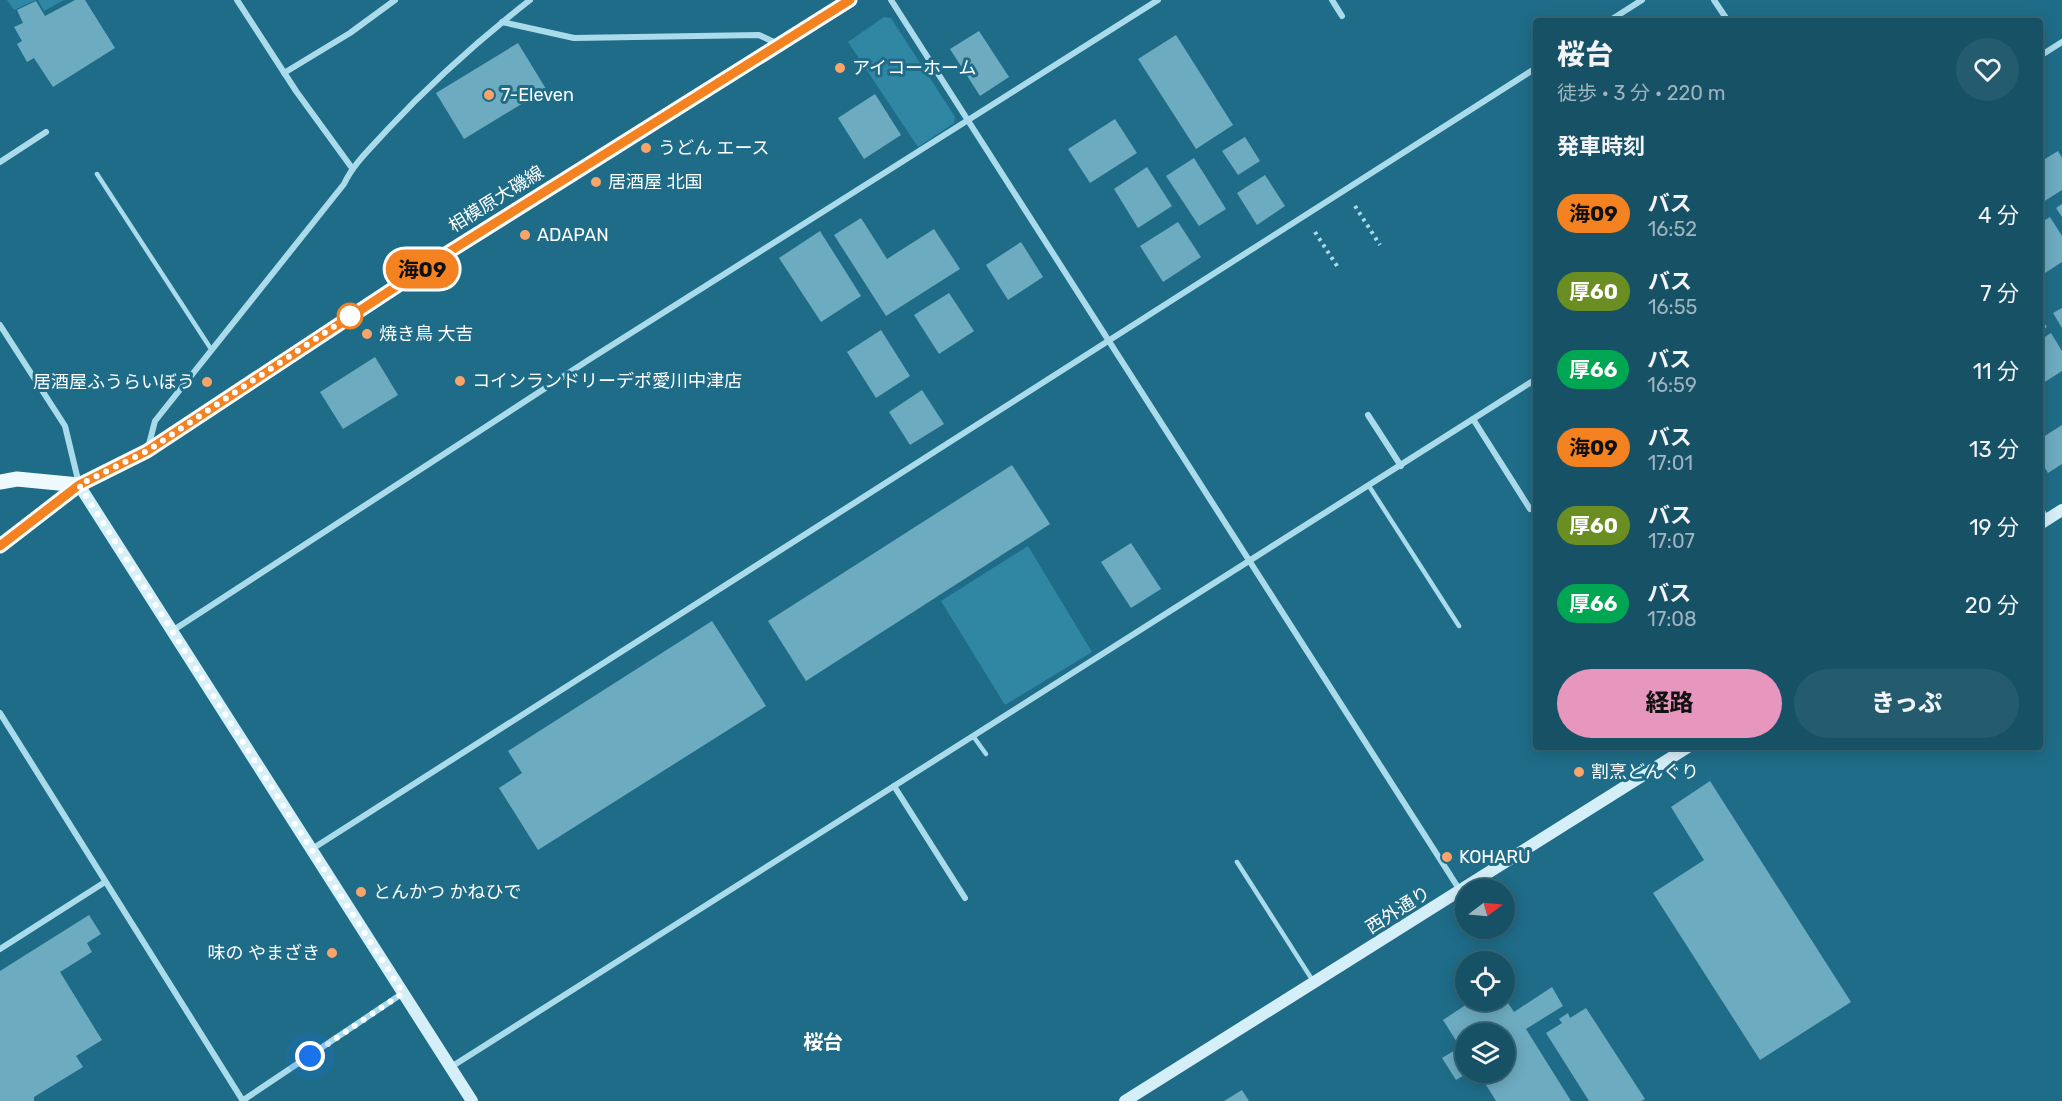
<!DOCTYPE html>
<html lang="ja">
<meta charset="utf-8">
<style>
body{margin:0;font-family:Rubik,"Noto Sans JP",sans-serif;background:#245b6f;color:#f1f3f6;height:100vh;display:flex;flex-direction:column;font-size:22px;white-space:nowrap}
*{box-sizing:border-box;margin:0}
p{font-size:20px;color:#9eb5bf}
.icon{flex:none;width:33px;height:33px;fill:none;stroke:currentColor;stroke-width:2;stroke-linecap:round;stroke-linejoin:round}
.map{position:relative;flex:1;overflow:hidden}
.side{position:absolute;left:1533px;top:18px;width:510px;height:732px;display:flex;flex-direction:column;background:#175166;border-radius:6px;box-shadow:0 3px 15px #0003,0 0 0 2px #36687a}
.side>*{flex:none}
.badge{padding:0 12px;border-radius:20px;font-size:21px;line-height:39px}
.needle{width:39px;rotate:74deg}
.buttons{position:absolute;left:1455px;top:879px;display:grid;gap:12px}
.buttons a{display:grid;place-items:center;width:60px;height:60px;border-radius:50%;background:#175166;box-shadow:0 3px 15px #0003,0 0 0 2px #36687a;font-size:30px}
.you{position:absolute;width:30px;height:30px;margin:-15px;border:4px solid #fff;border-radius:50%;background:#1a73e8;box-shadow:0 0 0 9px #1a73e833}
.map>.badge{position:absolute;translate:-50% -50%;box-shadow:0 0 0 3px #fff}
h2{padding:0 24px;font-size:22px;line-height:54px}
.round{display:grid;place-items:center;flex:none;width:63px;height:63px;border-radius:32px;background:#245b6f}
.head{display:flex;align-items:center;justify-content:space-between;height:102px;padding:0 24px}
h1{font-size:28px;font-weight:800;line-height:45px}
.button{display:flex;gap:12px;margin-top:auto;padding:12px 24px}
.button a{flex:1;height:69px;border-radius:36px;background:#e797bd;color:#111;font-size:24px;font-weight:800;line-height:69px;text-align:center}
.button a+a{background:#245b6f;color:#f1f3f6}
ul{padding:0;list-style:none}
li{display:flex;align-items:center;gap:18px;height:78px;padding:0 24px}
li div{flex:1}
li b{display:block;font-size:22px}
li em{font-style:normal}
li .badge{min-width:66px;font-weight:700;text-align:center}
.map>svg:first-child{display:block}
</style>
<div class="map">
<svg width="2062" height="1101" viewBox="0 0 2062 1101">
<rect width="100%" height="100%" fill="#1f6c88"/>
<g fill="#3087a4">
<path d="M7,0H36L14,10Z"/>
<path d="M38,0H64L44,11Z"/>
<path d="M884,17L891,18L955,117L954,123L918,147L848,42Z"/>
<path d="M1028,546L1092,652L1005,705L941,601Z"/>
</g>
<g fill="#6dabc1">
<path d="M75,0H85L115,48L53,87L34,58L27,62L17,44L22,41L14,27L23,23L17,10L36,1L45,16Z"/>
<path d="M979,31L1009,77L980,96L950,49Z"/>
<path d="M1176,35L1233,125L1196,149L1138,59Z"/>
<path d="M518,43L546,89L464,139L436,93Z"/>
<path d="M875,94L901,135L864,159L838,118Z"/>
<path d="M1115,119L1137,153L1090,183L1068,149Z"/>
<path d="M1245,137L1260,161L1238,175L1222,151Z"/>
<path d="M2058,151L2062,158V190L2040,204V162Z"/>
<path d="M1194,158L1226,209L1199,226L1166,176Z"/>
<path d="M1147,167L1172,206L1138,228L1114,189Z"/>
<path d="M1265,175L1285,206L1257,225L1237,193Z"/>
<path d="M2062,204V217L2056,208Z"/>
<path d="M2050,217L2062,236V262L2045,273L2040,265V223Z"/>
<path d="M861,218L887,259L934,229L960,269L886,316L834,235Z"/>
<path d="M1178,222L1201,257L1163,282L1140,246Z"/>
<path d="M820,231L861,296L821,322L779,258Z"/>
<path d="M1021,242L1043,277L1008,300L986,265Z"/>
<path d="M949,293L974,331L939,354L914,315Z"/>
<path d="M2062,308V328L2053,313Z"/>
<path d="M2040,316L2047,327L2040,331Z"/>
<path d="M881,330L910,376L876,398L847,352Z"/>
<path d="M2051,333L2062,351V371L2040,385V340Z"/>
<path d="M375,357L398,395L343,429L320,392Z"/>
<path d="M922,390L944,424L910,445L889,412Z"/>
<path d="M2062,425V464L2048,473L2040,460V439Z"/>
<path d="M1012,465L1050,524L806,681L768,621Z"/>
<path d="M1131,543L1161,589L1131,608L1101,562Z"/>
<path d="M712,621L766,706L538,850L499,788L522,773L508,751Z"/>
<path d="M1710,781L1851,1002L1760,1060L1653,893L1704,860L1671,807Z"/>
<path d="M89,915L101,934L87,943L92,952L60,972L102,1040L76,1056L83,1067L34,1097V1101H0V971Z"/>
<path d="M1552,987L1563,1006L1526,1029L1571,1101H1496L1478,1072H1504V1034H1466V1074L1456,1080L1442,1058L1460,1047L1443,1020L1473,1000H1504V997L1514,1012Z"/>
<path d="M1586,1008L1645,1099L1641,1101H1589L1546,1033L1562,1023L1559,1019L1568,1013L1570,1018Z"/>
<path d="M1242,1090L1249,1101H1224Z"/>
</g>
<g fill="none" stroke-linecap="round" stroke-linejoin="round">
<g stroke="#aadbeb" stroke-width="4" stroke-dasharray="3 4.5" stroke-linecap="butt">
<path d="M1355,206L1380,245"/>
<path d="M1315,232L1339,269"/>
</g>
<g stroke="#aadbeb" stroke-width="4.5">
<path d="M97,174L211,349"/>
<path d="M1369,486L1459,626"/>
<path d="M973,736L986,754"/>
<path d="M1237,862L1313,981"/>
</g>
<g stroke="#aadbeb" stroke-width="6">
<path d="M237,0L296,91L352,168"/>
<path d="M891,0L1461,892"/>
<path d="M1332,0L1342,16"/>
<path d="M1714,0L1728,21"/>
<path d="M1609,21L1642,0"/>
<path d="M502,22L574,38L759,35L778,44"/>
<path d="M2040,56L2062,42"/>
<path d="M284,73L350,33L395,0"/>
<path d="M0,162L46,132"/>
<path d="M0,325L65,426L79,484"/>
<path d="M1368,415L1401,466"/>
<path d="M1473,419L1530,509"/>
<path d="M148,448L155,421L344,184C354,163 371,148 387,130C431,83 479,40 530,0"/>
<path d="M2040,508L2047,519"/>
<path d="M172,631L590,359L1158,0"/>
<path d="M0,713L243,1101"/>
<path d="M894,786L965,898"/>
<path d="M312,849L1536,68"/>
<path d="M0,949L105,882"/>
<path d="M451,1067L1536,379"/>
<path d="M242,1101L403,993"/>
</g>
<g stroke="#d5eff8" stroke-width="12">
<path d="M79,485L472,1101"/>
<path d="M2040,524L2062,510"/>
<path d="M1125,1101L1688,747"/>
</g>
<g stroke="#eef9fe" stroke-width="15">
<path d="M0,482L17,479L79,485"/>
<path d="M0,546L79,485L147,451L444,255L850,0"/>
</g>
</g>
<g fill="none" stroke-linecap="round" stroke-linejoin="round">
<g stroke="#fff" stroke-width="14">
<path id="line" d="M0,546L79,485L147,451L444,255L850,0"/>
</g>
<use href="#line" stroke="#f58220" stroke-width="9"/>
<path stroke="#fff" stroke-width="6" stroke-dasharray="0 10.8" d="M310,1056L403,993L79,485L147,451L350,316"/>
</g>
<g fill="#f9a469" stroke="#1f6c88" stroke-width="2">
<circle cx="840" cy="68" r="6"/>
<circle cx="489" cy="95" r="6"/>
<circle cx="646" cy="148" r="6"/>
<circle cx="596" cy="182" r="6"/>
<circle cx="525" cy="235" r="6"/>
<circle cx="367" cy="334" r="6"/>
<circle cx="460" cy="381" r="6"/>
<circle cx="207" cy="382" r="6"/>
<circle cx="1579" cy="772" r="6"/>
<circle cx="1447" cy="857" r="6"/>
<circle cx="361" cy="892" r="6"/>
<circle cx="332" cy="953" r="6"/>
</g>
<circle fill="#fff" stroke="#f58220" stroke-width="3" cx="350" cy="316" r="12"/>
<g text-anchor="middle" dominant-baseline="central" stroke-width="6" stroke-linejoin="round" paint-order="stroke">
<g font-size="18" fill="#fff" stroke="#1f6c88" text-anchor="start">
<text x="852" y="68">アイコーホーム</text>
<text x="501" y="95">7-Eleven</text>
<text x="658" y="148">うどん エース</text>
<text x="608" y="182">居酒屋 北国</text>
<text x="537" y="235">ADAPAN</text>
<text x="379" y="334">焼き鳥 大吉</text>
<text x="472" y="381">コインランドリーデポ愛川中津店</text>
<text x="195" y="382" text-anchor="end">居酒屋ふうらいぼう</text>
<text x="1591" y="772">割烹どんぐり</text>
<text x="1459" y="857">KOHARU</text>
<text x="373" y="892">とんかつ かねひで</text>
<text x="320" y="953" text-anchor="end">味の やまざき</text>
</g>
<g font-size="18" fill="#fff" stroke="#1f6c88">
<text transform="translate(496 199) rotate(-32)">相模原大磯線</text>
<text transform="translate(1398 910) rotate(-32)">西外通り</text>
</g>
<g font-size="20" font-weight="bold" fill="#fff" stroke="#1f6c88">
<text x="823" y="1042">桜台</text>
</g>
</g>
</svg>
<div class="buttons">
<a><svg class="needle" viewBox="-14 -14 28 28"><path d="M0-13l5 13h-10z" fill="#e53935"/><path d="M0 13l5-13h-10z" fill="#9eb5bf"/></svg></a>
<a><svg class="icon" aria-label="locate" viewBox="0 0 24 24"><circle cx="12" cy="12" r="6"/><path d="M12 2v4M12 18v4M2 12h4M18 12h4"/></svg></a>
<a><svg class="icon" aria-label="layers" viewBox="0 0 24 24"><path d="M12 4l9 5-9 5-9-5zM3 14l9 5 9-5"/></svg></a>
</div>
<div class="you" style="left:310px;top:1056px"></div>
<b class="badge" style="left:422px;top:269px;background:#f58220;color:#111">海09</b>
<section class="side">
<div class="head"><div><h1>桜台</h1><p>徒歩 · 3 分 · 220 m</p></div><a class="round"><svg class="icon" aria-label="heart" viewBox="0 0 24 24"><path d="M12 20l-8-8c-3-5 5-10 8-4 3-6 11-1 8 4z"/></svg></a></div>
<h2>発車時刻</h2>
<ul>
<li><span class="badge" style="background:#f58220;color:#111">海09</span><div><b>バス</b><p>16:52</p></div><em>4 分</em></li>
<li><span class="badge" style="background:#6b8e23;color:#fff">厚60</span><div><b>バス</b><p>16:55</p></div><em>7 分</em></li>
<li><span class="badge" style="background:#00a651;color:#fff">厚66</span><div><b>バス</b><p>16:59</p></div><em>11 分</em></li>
<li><span class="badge" style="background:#f58220;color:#111">海09</span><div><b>バス</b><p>17:01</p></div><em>13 分</em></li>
<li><span class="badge" style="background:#6b8e23;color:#fff">厚60</span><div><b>バス</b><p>17:07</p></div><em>19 分</em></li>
<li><span class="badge" style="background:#00a651;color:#fff">厚66</span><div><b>バス</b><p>17:08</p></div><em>20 分</em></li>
</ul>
<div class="button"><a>経路</a><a>きっぷ</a></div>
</section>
</div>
